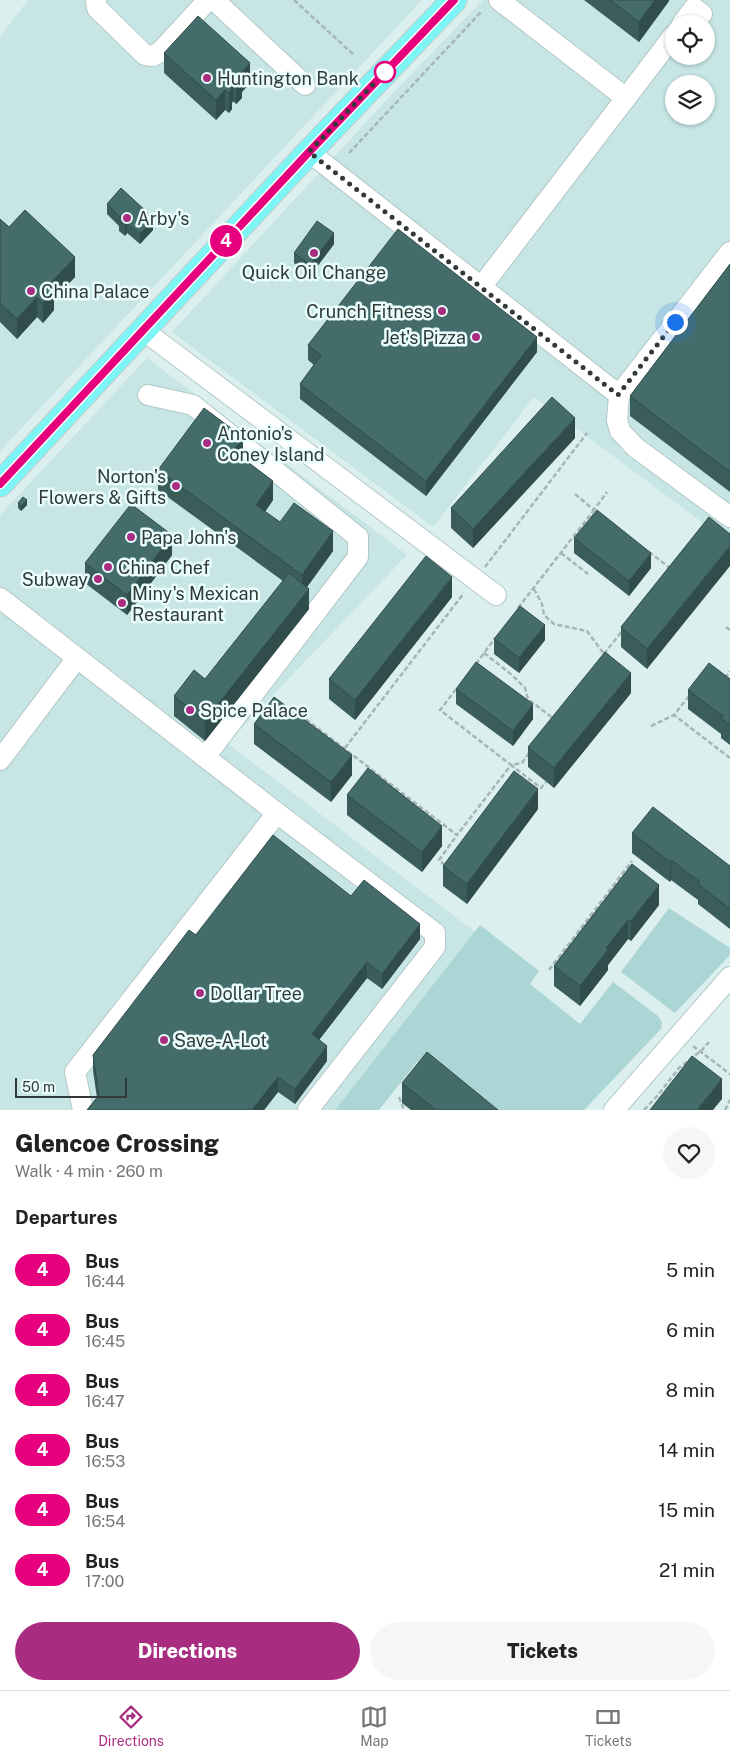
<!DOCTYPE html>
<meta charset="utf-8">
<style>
body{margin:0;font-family:"Public Sans",sans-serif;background:#f6f6f6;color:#222;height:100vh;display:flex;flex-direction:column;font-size:19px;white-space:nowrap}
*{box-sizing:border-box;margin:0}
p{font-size:16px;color:#767676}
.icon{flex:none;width:28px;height:28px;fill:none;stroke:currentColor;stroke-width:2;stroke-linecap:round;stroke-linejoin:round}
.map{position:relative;height:1110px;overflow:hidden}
.panel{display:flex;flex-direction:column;background:#fff;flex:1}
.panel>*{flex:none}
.badge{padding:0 10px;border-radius:16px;font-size:18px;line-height:32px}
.fabs{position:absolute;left:665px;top:15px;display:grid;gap:10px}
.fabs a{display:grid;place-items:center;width:50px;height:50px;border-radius:50%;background:#fff;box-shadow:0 1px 4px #0004;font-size:25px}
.scale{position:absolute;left:15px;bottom:12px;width:112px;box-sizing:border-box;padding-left:5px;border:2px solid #323a39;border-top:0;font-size:14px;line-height:18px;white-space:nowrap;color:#323a39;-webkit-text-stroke:4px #e8fdfc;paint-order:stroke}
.you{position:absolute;width:25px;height:25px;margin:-12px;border:4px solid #fff;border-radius:50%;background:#1a73e8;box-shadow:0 0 0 8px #1a73e833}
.map>.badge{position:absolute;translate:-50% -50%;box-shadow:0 0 0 2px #fff}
h2{padding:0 15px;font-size:19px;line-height:45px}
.round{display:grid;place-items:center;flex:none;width:52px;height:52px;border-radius:26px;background:#f6f6f6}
.head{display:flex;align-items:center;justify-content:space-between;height:85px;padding:0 15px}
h1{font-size:24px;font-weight:800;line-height:38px}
.action{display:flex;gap:10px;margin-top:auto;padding:10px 15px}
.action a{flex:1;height:58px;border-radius:30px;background:#a82d81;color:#fff;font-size:20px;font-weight:800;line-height:58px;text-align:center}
.action a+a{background:#f6f6f6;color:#222}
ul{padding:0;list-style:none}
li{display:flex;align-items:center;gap:15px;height:60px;padding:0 15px}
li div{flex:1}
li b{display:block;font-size:19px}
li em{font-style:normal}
li .badge{min-width:55px;font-weight:700;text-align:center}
.tabs{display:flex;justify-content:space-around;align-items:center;height:70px;border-top:1px solid #e0e0e0;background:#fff;font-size:14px;color:#767676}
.tabs a{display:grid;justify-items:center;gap:2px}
.tabs .current{color:#a82d81}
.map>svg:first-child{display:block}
</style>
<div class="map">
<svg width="730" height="1110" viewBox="0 0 730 1110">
<rect width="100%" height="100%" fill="#dbefef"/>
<g fill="#c6e5e4" fill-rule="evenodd">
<path d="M28,0H422L0,451V37Z"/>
<path d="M483,0H730V543L534,397L433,527L172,332L394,92ZM674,24H706V56H674ZM674,84H706V116H674Z"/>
<path d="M147,358L407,555L227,743L475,932L335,1110H0V515Z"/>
</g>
<g fill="#acd6d5">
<path d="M669,908L730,948V955L675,1013L621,972Z"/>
<path d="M480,925L539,971L530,984L580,1024L613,982L658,1016L662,1022L661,1029L584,1110H480L417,1062L379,1110H335Z"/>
</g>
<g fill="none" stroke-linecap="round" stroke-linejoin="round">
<g stroke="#b3c8c7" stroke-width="22">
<g id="minor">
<path d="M96,0L97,8L145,55L153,56L160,52L208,0"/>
<path d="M214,0L305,85"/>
<path d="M499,0L626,98L674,35"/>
<path d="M682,24L694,8L702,14"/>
<path d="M309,152L619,395L730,252"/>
<path d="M481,287L626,98"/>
<path d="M143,330L496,595"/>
<path d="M148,395L193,405L358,537V557L205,757"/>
<path d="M619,395L617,420L620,431L635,447L730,517"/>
<path d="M0,598L277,813L75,1072L83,1110"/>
<path d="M0,760L77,658"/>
<path d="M277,813L435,933V947L308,1110"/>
<path d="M614,1110L730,977"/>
</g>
</g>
<g stroke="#cacccc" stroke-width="27">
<path id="major" d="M0,484L309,152L454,0"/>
</g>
<g stroke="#a5b6b5" stroke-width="2.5" stroke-dasharray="5 2.5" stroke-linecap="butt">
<path d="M294,0L354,55"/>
<path d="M349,153L482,11"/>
<path d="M575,494L594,510L607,492"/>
<path d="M649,552L670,568"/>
<path d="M561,553L588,574"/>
<path d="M485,567L587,433"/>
<path d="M534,589L542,604L544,615L554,624L587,631L604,654"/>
<path d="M518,608L594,510L597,512"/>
<path d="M726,627L730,630"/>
<path d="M484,653L512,675L525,688L528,699L554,719"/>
<path d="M604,654L622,631"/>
<path d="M476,664L495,638"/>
<path d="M725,678L730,671"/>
<path d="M689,696L674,715L730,758"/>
<path d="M294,710L457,835L511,765L440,710L457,688"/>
<path d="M651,726L674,715"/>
<path d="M345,748L464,593"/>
<path d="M529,753L522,763L511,765L541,788L546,782"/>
<path d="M445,865L439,860L457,835"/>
<path d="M549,970L632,861"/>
<path d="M693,1046L730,1074"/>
<path d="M399,1097L404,1110"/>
<path d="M644,1110L658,1095L679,1068L701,1051L709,1042"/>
<path d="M725,1110L730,1100"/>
</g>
<use href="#minor" stroke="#fff" stroke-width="20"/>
<use href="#major" stroke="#7cf5f4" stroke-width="25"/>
</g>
<g fill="#3a5d5c">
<path d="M584,0H669V1L639,42Z"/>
<path d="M164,53L250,83L242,92V98L236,104L233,101L232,103V109L229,113L225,110L216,120L164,73Z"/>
<path d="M107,204L148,215L153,230L140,244L127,233L125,236L119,231V226L107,214Z"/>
<path d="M0,219L9,227L75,277L54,299V310L43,323L37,317L17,339L0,322Z"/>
<path d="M334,244L310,276L294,263V253Z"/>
<path d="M730,264V492L630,416V396Z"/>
<path d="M308,345L537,352L426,496L300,399V384L314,365L308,360Z"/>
<path d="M575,438L473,548L451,528V508Z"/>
<path d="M243,457L242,458L273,500L265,512L280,522L333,551L307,587L309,609L205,741L174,716V696L205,679L283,581L158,490V470Z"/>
<path d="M18,503L27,505L21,511L18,508Z"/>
<path d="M709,517L647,669L621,647V627Z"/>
<path d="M574,538L651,568L629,596L574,553Z"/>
<path d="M172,555L127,615L85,583V563Z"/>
<path d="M452,597L355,720L329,699V679Z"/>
<path d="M494,639L545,640L519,673L494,654Z"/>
<path d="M730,679V745L721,738V734L688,709V690Z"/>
<path d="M456,689L533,719L513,746L456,704Z"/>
<path d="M631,693L554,788L528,767V747Z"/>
<path d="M254,724L352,775L331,802L254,744Z"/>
<path d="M347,795L442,846L422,872L347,815Z"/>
<path d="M538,809L467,904L443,886V866Z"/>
<path d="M632,833L730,866V929L698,904V900L671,880L670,882L632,853Z"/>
<path d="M632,864L659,905L631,941L628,939L608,965V970L580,1006L554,986V966Z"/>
<path d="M351,896L420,939L382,989L367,978L319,1040L327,1061L295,1104L278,1092L264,1110H87L97,1098L93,1071V1055L196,935Z"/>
<path d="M402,1083L498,1110H411L402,1103Z"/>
</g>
<g fill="#304c4b">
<path d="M655,0H669V1L639,42V22Z"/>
<path d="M250,63V83L242,92V98L236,104V84L238,76Z"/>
<path d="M233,82V101L232,103V109L229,113V86Z"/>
<path d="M225,90V110L216,120V100Z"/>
<path d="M153,220V230L140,244V234Z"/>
<path d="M127,223V233L125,236V226Z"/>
<path d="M334,233V244L310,276V265Z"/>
<path d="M75,257V277L54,299V310L43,323V303L49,285Z"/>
<path d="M37,297V317L17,339V319Z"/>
<path d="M537,337V352L426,496V481Z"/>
<path d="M575,418V438L473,548V529Z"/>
<path d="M243,437V457L233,471V451Z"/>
<path d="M273,481V500L256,525V505Z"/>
<path d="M27,500V505L21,511V506Z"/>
<path d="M333,531V551L302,594V575Z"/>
<path d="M172,535V555L127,615V595Z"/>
<path d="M730,546V566L647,669V649Z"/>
<path d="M651,553V568L629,596V581Z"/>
<path d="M452,577V597L355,720V700Z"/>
<path d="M309,589V609L205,741V721Z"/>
<path d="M545,625V640L519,673V658Z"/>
<path d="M631,673V693L554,788V768Z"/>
<path d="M533,704V719L513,746V731Z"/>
<path d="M352,755V775L331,802V782Z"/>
<path d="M538,789V809L467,904V884Z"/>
<path d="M442,826V846L422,872V852Z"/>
<path d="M671,860V880L670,882V862Z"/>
<path d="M659,885V905L631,941V921Z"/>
<path d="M628,920V939L608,965V970L580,1006V986L606,948Z"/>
<path d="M420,924V939L382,989V974Z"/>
<path d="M367,962V978L312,1049V1034Z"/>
<path d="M327,1046V1061L295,1104V1089Z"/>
<path d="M278,1077V1092L264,1110H252Z"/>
<path d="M722,1079V1099L713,1110H697Z"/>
</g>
<g fill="#446c6b" stroke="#304c4b">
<path d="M610,0H655L639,22Z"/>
<path d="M198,16L250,63L238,76L242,78L236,84L233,82L229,86L232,89L229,93L225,90L216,100L164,53Z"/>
<path d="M121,188L148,213L147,214L153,220L140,234L127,223L125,226L119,220L121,218L107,204Z"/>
<path d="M25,210L75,257L49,285L54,291L43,303L37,297L17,319L0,303V219L9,227Z"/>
<path d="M317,221L334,233L310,265L294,253Z"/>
<path d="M398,229L537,337L426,481L300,384L321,355L308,345Z"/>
<path d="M730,264V472L630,396Z"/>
<path d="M552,397L575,418L473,529L451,508Z"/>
<path d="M204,408L243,437L233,451L273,481L256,505L280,522L294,503L333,531L302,575L158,470Z"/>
<path d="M23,497L27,500L21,506L18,503Z"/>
<path d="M131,504L172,535L127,595L85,563Z"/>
<path d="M597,510L651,553L629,581L574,538Z"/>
<path d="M709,517L730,534V546L647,649L621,627Z"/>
<path d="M426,556L452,577L355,700L329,679Z"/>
<path d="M289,573L309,589L205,721L174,696L194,670L205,679Z"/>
<path d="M520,606L545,625L519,658L494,639Z"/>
<path d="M605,652L631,673L554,768L528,747Z"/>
<path d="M476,662L533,704L513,731L456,689Z"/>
<path d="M709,663L730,679V725L721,718L723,716L688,690Z"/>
<path d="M274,697L352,755L331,782L254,724Z"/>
<path d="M368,768L442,826L422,852L347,795Z"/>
<path d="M514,771L538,789L467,884L443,866Z"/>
<path d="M653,807L730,866V909L698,884L700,882L671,860L670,862L632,833Z"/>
<path d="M273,835L351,896L364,880L420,924L382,974L367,962L312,1034L327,1046L295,1089L278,1077L252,1110H87L99,1095L93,1055L189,930L196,935Z"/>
<path d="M632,864L659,885L631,921L628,920L606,948L608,950L580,986L554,966Z"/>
<path d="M427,1052L498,1110H436L402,1083Z"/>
<path d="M692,1056L722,1079L697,1110H650Z"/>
</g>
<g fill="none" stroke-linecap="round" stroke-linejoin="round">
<g stroke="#fff" stroke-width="11">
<path id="line" d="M0,484L309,152L454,0"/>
</g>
<use href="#line" stroke="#e6007e" stroke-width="8"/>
<path stroke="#323a39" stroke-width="5" stroke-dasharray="0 9" d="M385,72L309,152L618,395L675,322"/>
</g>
<circle fill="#fff" stroke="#e6007e" stroke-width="2.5" cx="385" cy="72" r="10"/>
<g fill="#a82d81" stroke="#e8fdfc" stroke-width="2">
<circle cx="207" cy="78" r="5"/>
<circle cx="127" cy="218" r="5"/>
<circle cx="314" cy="253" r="5"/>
<circle cx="31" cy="291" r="5"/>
<circle cx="442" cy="311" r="5"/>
<circle cx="476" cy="337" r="5"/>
<circle cx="207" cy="443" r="5"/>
<circle cx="176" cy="486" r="5"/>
<circle cx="131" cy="537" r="5"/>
<circle cx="108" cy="567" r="5"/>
<circle cx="98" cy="579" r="5"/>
<circle cx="122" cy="603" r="5"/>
<circle cx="190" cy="710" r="5"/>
<circle cx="200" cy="993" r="5"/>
<circle cx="164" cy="1040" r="5"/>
</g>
<g text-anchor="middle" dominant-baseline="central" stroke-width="5" stroke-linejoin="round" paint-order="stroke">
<g font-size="18" fill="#323a39" stroke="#e8fdfc" text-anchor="start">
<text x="217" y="78">Huntington Bank</text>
<text x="137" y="218">Arby's</text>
<text x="314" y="272" text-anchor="middle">Quick Oil Change</text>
<text x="41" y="291">China Palace</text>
<text x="432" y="311" text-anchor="end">Crunch Fitness</text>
<text x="466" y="337" text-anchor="end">Jet's Pizza</text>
<text x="217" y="433">Antonio's<tspan x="217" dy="21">Coney Island</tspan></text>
<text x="166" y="476" text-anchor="end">Norton's<tspan x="166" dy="21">Flowers &amp; Gifts</tspan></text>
<text x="141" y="537">Papa John's</text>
<text x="118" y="567">China Chef</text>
<text x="88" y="579" text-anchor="end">Subway</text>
<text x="132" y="593">Miny's Mexican<tspan x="132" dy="21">Restaurant</tspan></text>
<text x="200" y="710">Spice Palace</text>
<text x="210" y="993">Dollar Tree</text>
<text x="174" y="1040">Save-A-Lot</text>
</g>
</g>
</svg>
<div class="fabs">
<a><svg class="icon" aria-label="locate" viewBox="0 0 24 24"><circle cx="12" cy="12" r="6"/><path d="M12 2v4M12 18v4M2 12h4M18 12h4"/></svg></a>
<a><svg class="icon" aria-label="layers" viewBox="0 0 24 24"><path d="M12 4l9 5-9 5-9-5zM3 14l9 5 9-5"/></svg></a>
</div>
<div class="scale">50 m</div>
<div class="you" style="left:675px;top:322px"></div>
<b class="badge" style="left:226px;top:241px;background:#e6007e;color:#fff">4</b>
</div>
<section class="panel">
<div class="head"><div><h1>Glencoe Crossing</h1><p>Walk · 4 min · 260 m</p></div><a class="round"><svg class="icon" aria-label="heart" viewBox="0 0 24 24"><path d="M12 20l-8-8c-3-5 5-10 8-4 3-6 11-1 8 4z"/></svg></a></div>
<h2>Departures</h2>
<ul>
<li><span class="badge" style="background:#e6007e;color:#fff">4</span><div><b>Bus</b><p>16:44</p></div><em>5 min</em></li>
<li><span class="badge" style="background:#e6007e;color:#fff">4</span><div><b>Bus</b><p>16:45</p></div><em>6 min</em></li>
<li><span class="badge" style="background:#e6007e;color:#fff">4</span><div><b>Bus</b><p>16:47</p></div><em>8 min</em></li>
<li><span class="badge" style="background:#e6007e;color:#fff">4</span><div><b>Bus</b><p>16:53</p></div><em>14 min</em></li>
<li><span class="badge" style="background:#e6007e;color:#fff">4</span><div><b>Bus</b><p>16:54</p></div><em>15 min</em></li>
<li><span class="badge" style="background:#e6007e;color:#fff">4</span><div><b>Bus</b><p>17:00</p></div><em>21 min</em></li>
</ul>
<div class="action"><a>Directions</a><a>Tickets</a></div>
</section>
<nav class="tabs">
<a class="current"><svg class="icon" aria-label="directions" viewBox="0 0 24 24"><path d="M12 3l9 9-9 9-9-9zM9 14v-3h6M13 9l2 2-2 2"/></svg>Directions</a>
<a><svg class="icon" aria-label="map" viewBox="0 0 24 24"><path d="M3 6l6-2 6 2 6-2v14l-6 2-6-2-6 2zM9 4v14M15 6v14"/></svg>Map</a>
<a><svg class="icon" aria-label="tickets" viewBox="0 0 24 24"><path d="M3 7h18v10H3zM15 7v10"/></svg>Tickets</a>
</nav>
